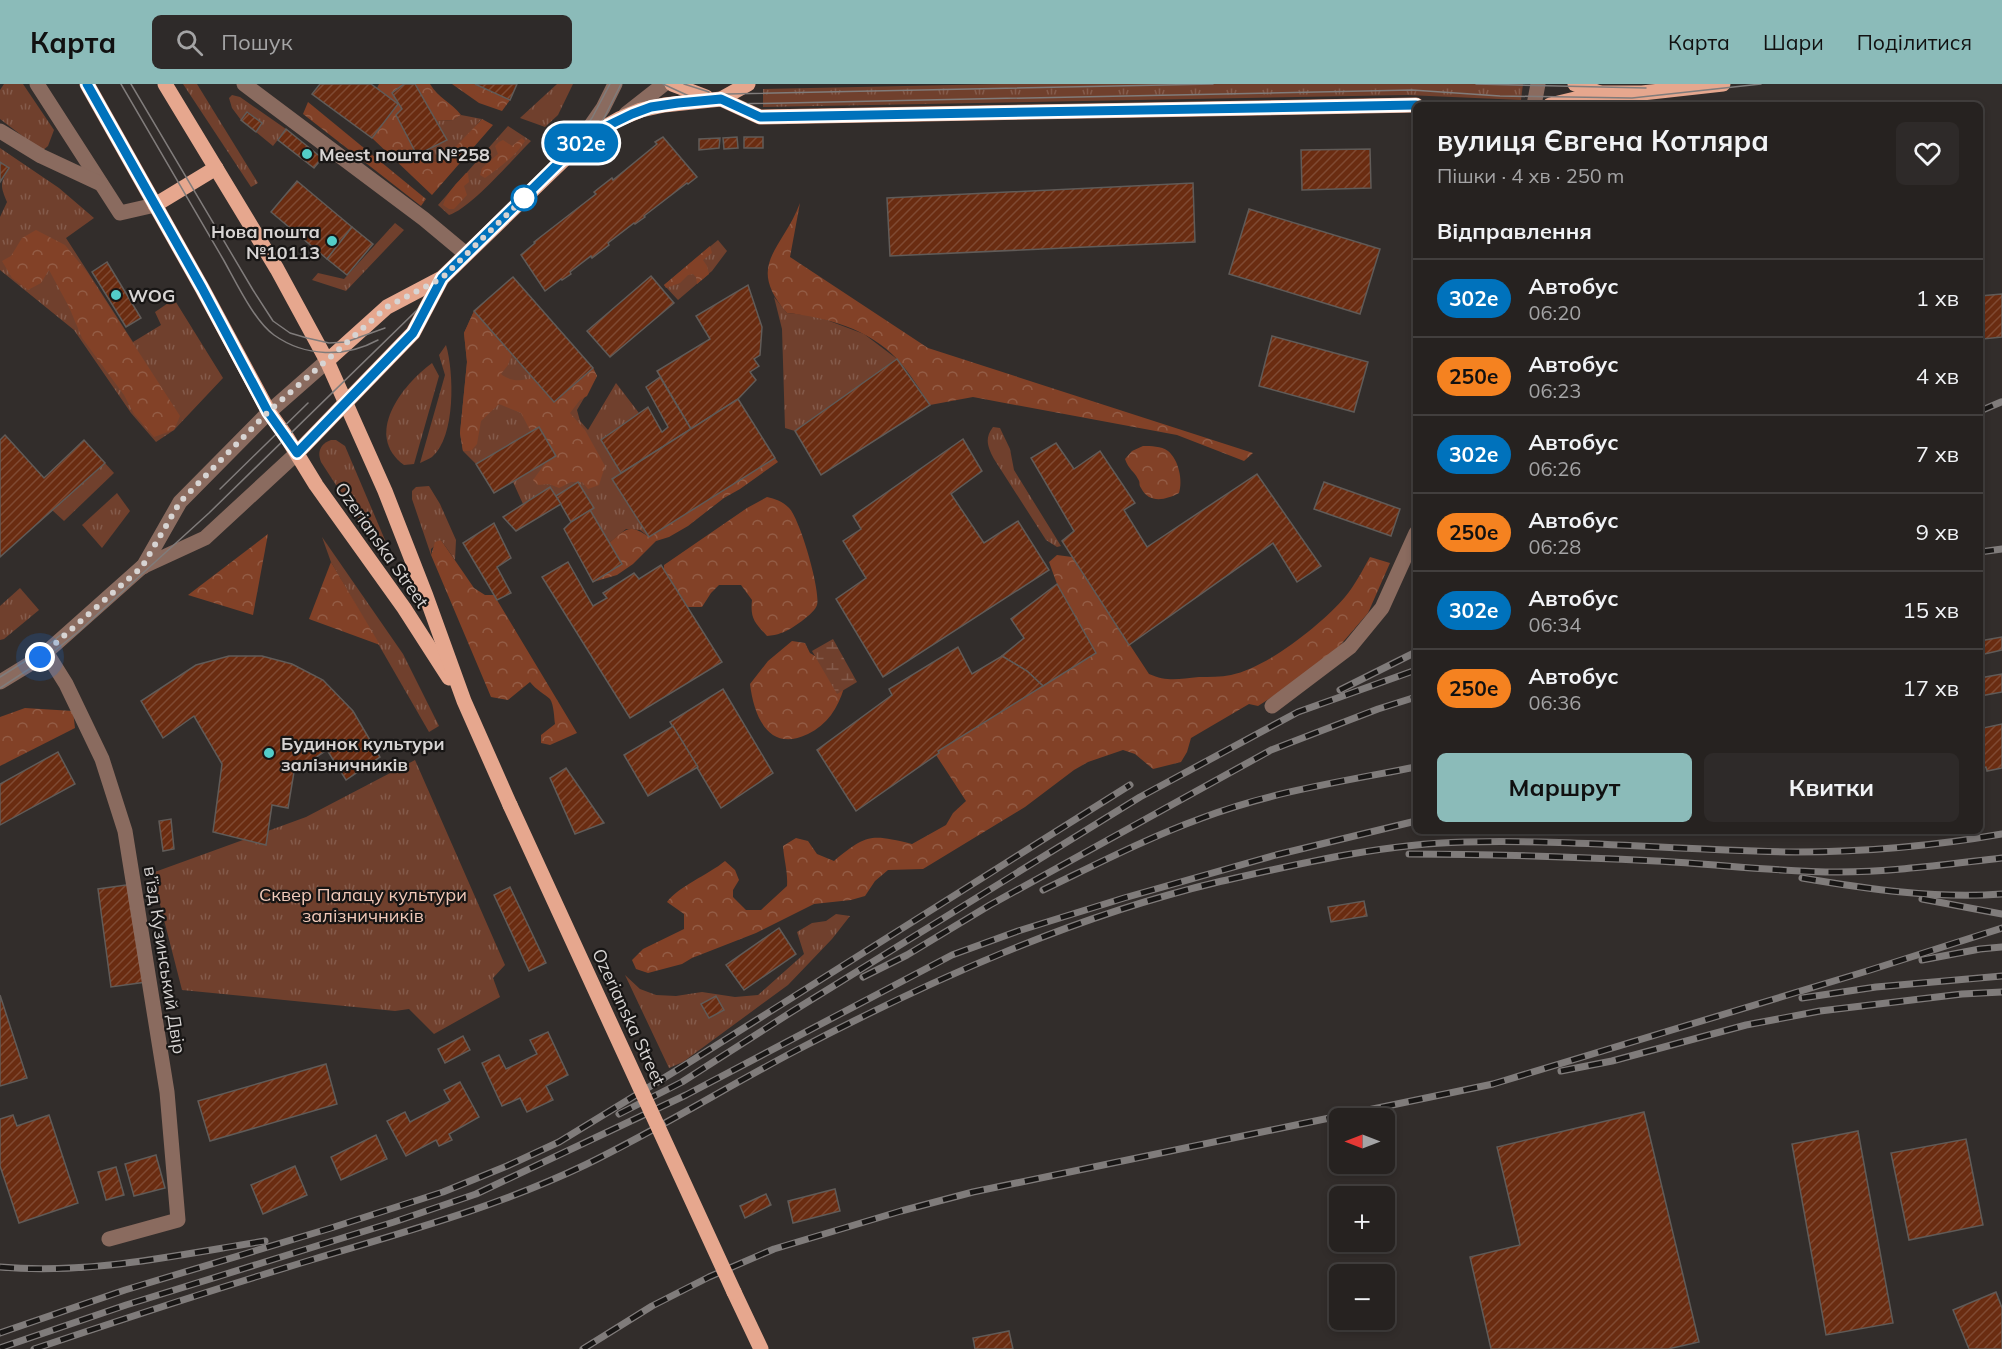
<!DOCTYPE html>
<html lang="uk">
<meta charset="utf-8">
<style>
body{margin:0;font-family:Mulish,sans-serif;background:#2e2a29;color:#f1f3f6;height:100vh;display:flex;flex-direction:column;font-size:22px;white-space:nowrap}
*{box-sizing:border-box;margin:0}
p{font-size:20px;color:#a4a4a5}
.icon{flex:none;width:33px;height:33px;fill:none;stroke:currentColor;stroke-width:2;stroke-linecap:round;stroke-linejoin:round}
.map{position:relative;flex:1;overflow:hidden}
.details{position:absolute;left:1413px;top:18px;width:570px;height:732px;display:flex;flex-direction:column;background:#262220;border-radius:9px;box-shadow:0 3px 9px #0003,0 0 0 2px #423f3e}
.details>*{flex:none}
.badge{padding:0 12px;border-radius:20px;font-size:21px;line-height:39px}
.needle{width:39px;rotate:270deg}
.controls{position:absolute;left:1329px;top:1024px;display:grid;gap:12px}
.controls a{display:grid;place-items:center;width:66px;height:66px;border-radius:9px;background:#262220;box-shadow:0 3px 9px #0003,0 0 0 2px #423f3e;font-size:30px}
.you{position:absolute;width:30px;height:30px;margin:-15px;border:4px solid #fff;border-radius:50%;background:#1a73e8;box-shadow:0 0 0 9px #1a73e833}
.map>.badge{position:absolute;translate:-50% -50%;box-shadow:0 0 0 3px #fff}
h2{padding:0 24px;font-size:22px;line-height:54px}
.round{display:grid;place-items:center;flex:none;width:63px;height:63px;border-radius:9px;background:#2e2a29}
.overview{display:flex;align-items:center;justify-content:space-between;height:102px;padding:0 24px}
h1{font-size:28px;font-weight:700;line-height:45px}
.primary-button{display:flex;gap:12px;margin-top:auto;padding:12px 24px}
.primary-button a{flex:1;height:69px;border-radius:9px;background:#8bbbb9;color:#111;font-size:24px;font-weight:700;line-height:69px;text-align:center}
.primary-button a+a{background:#2e2a29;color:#f1f3f6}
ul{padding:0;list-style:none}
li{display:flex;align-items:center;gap:18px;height:78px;padding:0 24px;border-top:2px solid #423f3e}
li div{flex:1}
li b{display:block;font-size:22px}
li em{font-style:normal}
li .badge{min-width:66px;font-weight:700;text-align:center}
header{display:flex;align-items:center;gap:36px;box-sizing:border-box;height:84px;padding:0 30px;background:#8bbbb9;color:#111}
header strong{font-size:28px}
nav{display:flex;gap:33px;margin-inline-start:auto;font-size:21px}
.search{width:420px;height:54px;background:#2e2a29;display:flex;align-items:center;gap:15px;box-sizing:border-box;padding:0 21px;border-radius:9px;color:#a4a4a5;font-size:22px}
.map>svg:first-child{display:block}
</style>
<header>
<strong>Карта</strong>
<div class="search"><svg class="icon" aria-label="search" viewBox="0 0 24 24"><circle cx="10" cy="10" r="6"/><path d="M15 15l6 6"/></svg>Пошук</div>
<nav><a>Карта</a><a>Шари</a><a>Поділитися</a></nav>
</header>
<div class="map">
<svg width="2002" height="1265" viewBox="0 0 2002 1265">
<defs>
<pattern id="grass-tufts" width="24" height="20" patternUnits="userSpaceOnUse" patternTransform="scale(1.5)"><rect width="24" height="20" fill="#70402d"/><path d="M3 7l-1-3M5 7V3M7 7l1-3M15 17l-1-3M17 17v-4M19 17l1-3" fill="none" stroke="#845b4b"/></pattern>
<pattern id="forest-crowns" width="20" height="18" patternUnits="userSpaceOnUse" patternTransform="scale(1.5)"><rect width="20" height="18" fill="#824127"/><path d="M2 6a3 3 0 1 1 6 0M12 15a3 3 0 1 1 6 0" fill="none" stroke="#935c45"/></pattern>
<pattern id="wetland-marsh" width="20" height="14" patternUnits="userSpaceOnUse" patternTransform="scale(1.5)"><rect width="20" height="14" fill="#70402d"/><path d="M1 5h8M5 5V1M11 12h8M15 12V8" fill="none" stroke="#845b4b"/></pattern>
<pattern id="building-hatch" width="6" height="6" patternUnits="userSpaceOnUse" patternTransform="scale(1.5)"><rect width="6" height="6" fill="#6a2c11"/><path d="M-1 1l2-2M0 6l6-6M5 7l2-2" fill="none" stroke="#7f4a33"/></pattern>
</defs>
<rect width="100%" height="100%" fill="#322d2b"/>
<g fill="url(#grass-tufts)">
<path d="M4,0H23L54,46L48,62L42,67L0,35V6Z"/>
<path d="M183,0H197L258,99L251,103Z"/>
<path d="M557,0H573L558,31L545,43L520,34Z"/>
<path d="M1000,0H1523L1521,16L1407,11L763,23V5Z"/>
<path d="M232,11L240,13L286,45L273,62L256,48L262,39L248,28L241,36L232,24L229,14Z"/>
<path d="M461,31L482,35C471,45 435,99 421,69L447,56L436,37L453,36Z"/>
<path d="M508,42L531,57C513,75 470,125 449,131L438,121Z"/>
<path d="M0,64L59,104L94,134L66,154L133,258L161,241L155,228L174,215L223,294L174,346L156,358L131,329L74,246L0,186V133L7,118C0,101 0,100 9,84L0,78Z"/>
<path d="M395,139L404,146L346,207L312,196L318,189L344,195Z"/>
<path d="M718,156L727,167L712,187L678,216L664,201Z"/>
<path d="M774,213L787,229L816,232L864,250L897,275L795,347L785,344L782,245Z"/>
<path d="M474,227L554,318L593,284L597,292L577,326L580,337L588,346L616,299L639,329L601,356L621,389L613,395L649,453L640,446L626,445L609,459L590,426L594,424L578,399L556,412L550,403L523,420L513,398L556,372L539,343L476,380L463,367L460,349L467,278L464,249Z"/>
<path d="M446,261C454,288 456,353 432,373C429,375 424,377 420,379L445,291L439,271Z"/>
<path d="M432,279L439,292L414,380L404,381C363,351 402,301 432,279Z"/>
<path d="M993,343L1000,344L1010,365L1014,386L1061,462L1057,463L1046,456L994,375C988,363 984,355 993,343Z"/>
<path d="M331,356H336L345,362L385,456L383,462L375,461L321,378C317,368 320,360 331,356Z"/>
<path d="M105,379L114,389L64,437L52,426Z"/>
<path d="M429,402L440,420L456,456L455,476L441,456L431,465V471L412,415V407L416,403Z"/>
<path d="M117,409L130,427L102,464L82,441Z"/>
<path d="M322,453L403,570L439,642L429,648L331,478Z"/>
<path d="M20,504L39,526L4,555L0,556V522Z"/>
<path d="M415,676L505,881L493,894L500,913L434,950L409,925L395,927L182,906L152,789L306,733Z"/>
<path d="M836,830L850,832L832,855L788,901L683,978L669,984L625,891L640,905L656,911L676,912L702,908L735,913L758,911L804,870L797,848L812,839L826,837Z"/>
</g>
<g fill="url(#forest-crowns)">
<path d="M379,0H404L392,9L402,25L423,74L432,78L443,76L482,35L493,41L432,111L372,54L397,20L377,4Z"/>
<path d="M415,0H430C438,14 452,19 461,31L453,36L436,37Z"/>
<path d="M452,0H475L510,16L502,27L479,19Z"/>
<path d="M308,18L426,115L421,122L303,30Z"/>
<path d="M522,54L525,57C515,73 500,83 485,94L480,91L482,84L498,70L495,62L499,58L503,56L512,62Z"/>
<path d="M466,89H468L469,98L464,102L467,111L454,125H449L443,121C447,108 457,99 466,89Z"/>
<path d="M800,119L790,173L928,264L1253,369L1244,377L1177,351L973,313L930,321C920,306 910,289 897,275C869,245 826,233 787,229C745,180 782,167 800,119Z"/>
<path d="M36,146L65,161L87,188L180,332L174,346L154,353L134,330L124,311L82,254L69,223L49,186L41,199L28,206L12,194L2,177L11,172L22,154Z"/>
<path d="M710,162L712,169L703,176L707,182L709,190L697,200L696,193L693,190L688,191L680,199L666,204L664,201Z"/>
<path d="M474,227L512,270L508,281L501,290C511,298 521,297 533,294L554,318L593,284L597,292L587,312L580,316L570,329L585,346L605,382L599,401L588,405L582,398H571L559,404L549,400L538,401L533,396L547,377L556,371L539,343L531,348L521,329L499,320L481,337L477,360L471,367H463L460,349L467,278L464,249Z"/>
<path d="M1143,362C1151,362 1161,362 1168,367C1179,376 1183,397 1179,409C1166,416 1149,420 1141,404C1138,399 1141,400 1138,395C1134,387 1129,386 1125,375L1132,367Z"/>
<path d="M775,374L778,378L740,405L724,414L688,442L669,453L656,457L633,480L617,491L593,498L622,480L609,459C626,445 629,439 649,453Z"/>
<path d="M767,413C775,415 782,417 788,423C799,431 821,507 817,521C815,529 790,547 781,549C777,551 772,551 767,552C755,539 750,535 752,516L741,501H719L711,509L702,523H687L664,486V481L747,424Z"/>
<path d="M268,450L253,531L188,511Z"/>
<path d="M441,456L474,504L485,511H494L577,649L550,661L541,659V651L555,640C554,633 554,621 550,615C546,611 536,606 530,598L508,616L491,613L431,471L435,458Z"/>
<path d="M1057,471L1072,473L1149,590C1167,598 1179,595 1199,593C1209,593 1221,593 1231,591C1267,584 1322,540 1345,513C1355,501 1362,487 1370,473L1390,479L1368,529L1324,580L1258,622L1249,620L1191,654L1187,668L1181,678L1153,685L1135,670L1123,666L1088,678L1074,686L1025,723L923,785L888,786L875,797L865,812L851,816L814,820L756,849L692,874L682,880L648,889L636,885L632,876L643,865L684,845V830L667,818C679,802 708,791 725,777L735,786L739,796L733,806V813L746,826H761L787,802C788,788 784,776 783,762L796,754L808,757L817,770L834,777C867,750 870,750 912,760L946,741L953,729L966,717L936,671L939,669L938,667L1096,569L1057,500L1049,478Z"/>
<path d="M331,478L380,561L309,535Z"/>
<path d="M792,557L805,559L810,569L828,580L844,604C838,624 827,641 808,650C769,669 754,633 750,600L768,577Z"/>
<path d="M25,624L73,627L75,644L0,682V633Z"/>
</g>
<path fill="url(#wetland-marsh)" d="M833,555L857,598L837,610L812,567Z"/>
<g fill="url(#building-hatch)" stroke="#605b58" stroke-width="1.5">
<path d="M320,0H371L398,20L372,54L312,10Z"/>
<path d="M404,0H415L447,56L417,71L396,31L402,25L392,9Z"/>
<path d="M475,0H517L510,16Z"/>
<path d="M247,28L262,39L256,48L241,36Z"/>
<path d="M286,45L322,74L314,84L278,56Z"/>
<path d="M663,53L697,93L688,100L687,99L644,132L645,133L635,140L634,139L608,159L609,161L592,174L591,172L570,188L571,190L562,196L561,195L545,207L521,171L535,159L534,158L596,110L594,108L612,94L613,96L657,60L655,58Z"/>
<path d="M737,53L738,64L724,65L723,54Z"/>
<rect x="744" y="53" width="19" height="11"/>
<path d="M720,54L719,64L699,66V55Z"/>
<path d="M1370,65L1371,104L1302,106L1301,66Z"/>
<path d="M0,78L9,84L0,98Z"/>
<path d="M297,97L352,143L327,175L271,128Z"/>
<path d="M1193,99L1195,158L890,172L887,114Z"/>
<path d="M1249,125L1380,165L1360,230L1229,190Z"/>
<path d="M352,143L373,160L347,191L327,175Z"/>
<path d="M107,178L141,234L126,243L92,188Z"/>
<path d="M651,192L674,219L610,273L587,247Z"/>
<path d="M513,193L593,284L554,318L474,227Z"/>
<path d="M748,201L762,243L760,271L754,275L759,282L750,288L756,296L738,315L691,345L657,287L710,255L696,232Z"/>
<path d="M2002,210V253L1983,255L1980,212Z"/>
<path d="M1272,252L1368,278L1354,328L1259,302Z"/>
<path d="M897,275L930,321L821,391L795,347Z"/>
<path d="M660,293L691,345L621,389L601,356L648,323L662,348L668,343L646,303Z"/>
<path d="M738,315L775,374L649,453L612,395Z"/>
<path d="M539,343L556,372L494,409L476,380Z"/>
<path d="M5,351L44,394L84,356L105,379L0,473V356Z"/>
<path d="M963,355L982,387L951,410L984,459L1018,437L1049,486L883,593L836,515L866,494L843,457L861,445L853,432Z"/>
<path d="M1056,359L1074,385L1100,367L1135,419L1124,426L1147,463L1257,390L1321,482L1297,498L1273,459L1129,561L1062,457L1074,447L1031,374Z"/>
<path d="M578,398L594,424L571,438L556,412Z"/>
<path d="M1324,398L1400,425L1391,452L1314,425Z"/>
<path d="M550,403L561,420L516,447L503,433Z"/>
<path d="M590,426L622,480L593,498L564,445L571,438Z"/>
<path d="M494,439L511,474L497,483L511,509L497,516L463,459Z"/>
<path d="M568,478L593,522L607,514L603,509L634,489L639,495L661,481L722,578L630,634L542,493Z"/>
<path d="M1057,500L1096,569L1043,602L1027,587L1002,572L1024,554L1011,535Z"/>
<path d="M2002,553V566L1980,571V557Z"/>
<path d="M958,563L972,590L1002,572L1027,587L1043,602L938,667L939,669L856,727L817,666L892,611L889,605Z"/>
<path d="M229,572H262L292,580L323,596L353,627L380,673L346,696L327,666L294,688L288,724L272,721L266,761L213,748L222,680L194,632L163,654L141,617L196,581Z"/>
<path d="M2002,590V608L1980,612V594Z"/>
<path d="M723,605L773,689L721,724L670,638Z"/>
<path d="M2002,640V684L1987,687L1986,683L1980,684V656L1983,655V644Z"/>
<path d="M673,642L698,683L648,712L624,671Z"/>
<path d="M58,668L75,700L0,741V700Z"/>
<path d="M566,684L604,739L575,750L550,694Z"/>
<path d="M171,735L174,765L163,767L159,737Z"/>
<path d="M133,800L146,898L111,903L98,805Z"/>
<path d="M510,803L546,879L529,887L494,811Z"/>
<path d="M1364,817L1367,832L1331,838L1328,823Z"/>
<path d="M779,844L796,870L744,906L726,881Z"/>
<path d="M0,911L27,994L0,1002Z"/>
<path d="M716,912L724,926L709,934L701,920Z"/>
<path d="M548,948L568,991L546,1002L553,1016L527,1028L520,1014L502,1022L482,979L499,971L506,985L537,970L530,956Z"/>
<path d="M463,952L470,966L445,979L438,965Z"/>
<path d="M326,980L337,1020L210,1057L198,1017Z"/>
<path d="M460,998L479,1033L449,1050L452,1056L439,1062L436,1056L406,1072L387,1037L405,1028L410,1038L450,1017L444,1006Z"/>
<path d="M1644,1028L1699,1258L1668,1265H1491L1470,1173L1520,1161L1497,1063Z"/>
<path d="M13,1031L17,1042L49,1031L78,1119L19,1139L0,1082V1035Z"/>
<path d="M1858,1047L1893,1239L1826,1251L1792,1060Z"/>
<path d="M376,1051L387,1075L341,1096L331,1073Z"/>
<path d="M1966,1055L1983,1141L1909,1156L1891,1069Z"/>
<path d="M156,1071L165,1104L134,1112L125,1080Z"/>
<path d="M295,1082L307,1111L263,1130L251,1101Z"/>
<path d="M116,1083L124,1111L106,1116L98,1088Z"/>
<path d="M835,1105L840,1127L793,1139L788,1117Z"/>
<path d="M766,1110L771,1121L745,1134L740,1122Z"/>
<path d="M1996,1208L2002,1224V1265H1969L1953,1226Z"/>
<path d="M1009,1247L1013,1265H975L973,1254Z"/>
</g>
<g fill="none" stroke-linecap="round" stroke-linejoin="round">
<g stroke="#8a6b5f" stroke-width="15">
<path d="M37,0L120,129L155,121"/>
<path d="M244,0L424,135L466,170"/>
<path d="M1534,21L1538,0"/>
<path d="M626,30L664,0"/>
<path d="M0,47L41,72L101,100"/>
<path d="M578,60L603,24L615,0"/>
<path d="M143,483L180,418L269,328L327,277"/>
<path d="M46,568L66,600L102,675L125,747L167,1008L178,1136L109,1155"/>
<path d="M0,598L41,573L142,483L205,454L297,369"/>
<path d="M1272,622L1350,563L1382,524L1416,449"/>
</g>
<g stroke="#e6a78e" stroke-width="15">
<path d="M87,0L202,204L269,328L286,352L316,401L404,524L449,594"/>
<path d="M165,0L277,185L327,277L385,407L426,512L464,617L510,721"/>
<path d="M672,0L706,13"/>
<path d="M1575,0L1600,9"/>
<path d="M721,15L748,0"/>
<path d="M1550,21L1600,9H1642L1723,0"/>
<path d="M155,121L216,84"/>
<path d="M327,277L387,223L442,194L580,60L603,44L619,35L641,26L664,21L721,15L760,33L1416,21"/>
<path d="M297,369L413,249L442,194"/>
<path d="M734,1208L761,1265"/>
</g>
<g stroke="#807c7b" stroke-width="1.5">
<path d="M121,0C155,58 189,116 223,175C235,196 254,237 274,251C305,273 345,274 378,256"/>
<path d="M131,0L253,206L273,237L290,249L307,254L329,259L346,258L385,244"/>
<path d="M663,0L689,12"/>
<path d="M684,0L709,8"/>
<path d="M1476,0L1646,4"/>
<path d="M602,38L621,0"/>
<path d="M584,52C636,14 666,15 727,10L1213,0"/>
<path d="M467,164L569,63L592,34L610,0"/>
<path d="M220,405L308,319"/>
<path d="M0,593L38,569L63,549"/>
<path d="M0,604L43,576L78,548L209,429L578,69C630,28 667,22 732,20L1412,6L1500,12L1632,14L1761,0"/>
</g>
<g stroke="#807c7b" stroke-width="7">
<g id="rail">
<path d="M1980,327L2001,318"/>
<path d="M1980,468L2002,465"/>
<path d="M1340,606L1416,568"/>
<path d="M1409,770C1491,770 1574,773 1656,777C1717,780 1777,788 1838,788C1893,788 1948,780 2002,774"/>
<path d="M1802,794C1867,805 1936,815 2002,810"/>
<path d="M1043,806C1095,781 1147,754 1202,734C1270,708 1344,697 1416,683"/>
<path d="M1922,815L2002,830"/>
<path d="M1922,876L1980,865L2002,863"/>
<path d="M863,893L907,871L990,821L1271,666L1378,625L1416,613"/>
<path d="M1802,914L1876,903L2002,892"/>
<path d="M1561,987L1612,977L1746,941L1820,927L1962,910L2002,908"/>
<path d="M619,1030L682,998L793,927L1140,713L1298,628L1416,586"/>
<path d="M0,1183C89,1191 177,1171 265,1157"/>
<path d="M0,1249L125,1206L331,1144L443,1108L507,1082L559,1058L677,986L1130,701"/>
<path d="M0,1264L126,1221L394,1138L476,1110L686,1011L952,871L1018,847L1124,814L1276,771L1416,737"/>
<path d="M34,1265C126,1234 218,1204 311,1176C404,1148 497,1123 585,1081C657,1046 725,1004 795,967C929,897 1071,833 1218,798C1298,780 1381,760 1464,758C1574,755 1685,767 1796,768C1865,768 1934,762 2002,750"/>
<path d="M583,1265L652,1222L709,1193L774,1165L901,1127L973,1108L1493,1000L1867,887L2002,844"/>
</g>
</g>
<use href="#rail" stroke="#181615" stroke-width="4.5" stroke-dasharray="14" stroke-linecap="butt"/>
<path stroke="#e6a78e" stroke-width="15" d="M510,721L734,1208"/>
</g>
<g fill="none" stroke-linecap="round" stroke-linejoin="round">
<g stroke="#fff" stroke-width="14">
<path id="line" d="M87,0L202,204L268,328L297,369L413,249L442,194L567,71L591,52L603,44L632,30L651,23L678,19L721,15L760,33L1416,21"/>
</g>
<use href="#line" stroke="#0072bc" stroke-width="9"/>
<path stroke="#d7d4d3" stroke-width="6" stroke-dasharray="0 10.8" d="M40,573L142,483L180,418L268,328L387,223L442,194L524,114"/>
</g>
<g fill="#53cdc9" stroke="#181615" stroke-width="2">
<circle cx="307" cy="70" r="6"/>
<circle cx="332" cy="157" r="6"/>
<circle cx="116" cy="211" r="6"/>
<circle cx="269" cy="669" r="6"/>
</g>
<circle fill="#fff" stroke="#0072bc" stroke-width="3" cx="524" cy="114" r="12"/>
<g text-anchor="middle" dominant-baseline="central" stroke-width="4.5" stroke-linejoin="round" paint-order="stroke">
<g font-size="18" font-weight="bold" fill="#d7d4d3" stroke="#181615" text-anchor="start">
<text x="319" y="70">Meest пошта №258</text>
<text x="320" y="147" text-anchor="end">Нова пошта<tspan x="320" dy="21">№10113</tspan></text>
<text x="128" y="211">WOG</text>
<text x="281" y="659">Будинок культури<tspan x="281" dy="21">залізничників</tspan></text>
</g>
<g font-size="18" fill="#d7d4d3" stroke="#181615">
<text transform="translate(382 461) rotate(55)">Ozerianska Street</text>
<text transform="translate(165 876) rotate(81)">в’їзд Кузинський Двір</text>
<text transform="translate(629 933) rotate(65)">Ozerianska Street</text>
</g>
<g font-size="18" fill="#f2caba" stroke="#181615">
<text x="363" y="810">Сквер Палацу культури<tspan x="363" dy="21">залізничників</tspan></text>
</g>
</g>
</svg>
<div class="controls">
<a><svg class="needle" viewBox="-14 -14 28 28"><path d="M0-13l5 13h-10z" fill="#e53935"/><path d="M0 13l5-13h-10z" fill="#a4a4a5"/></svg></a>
<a>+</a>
<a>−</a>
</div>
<div class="you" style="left:40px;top:573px"></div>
<b class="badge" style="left:581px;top:59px;background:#0072bc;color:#fff">302е</b>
<section class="details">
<div class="overview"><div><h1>вулиця Євгена Котляра</h1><p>Пішки · 4 хв · 250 m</p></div><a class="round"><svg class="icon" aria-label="heart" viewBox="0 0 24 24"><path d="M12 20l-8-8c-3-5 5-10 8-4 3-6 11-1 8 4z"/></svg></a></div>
<h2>Відправлення</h2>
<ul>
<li><span class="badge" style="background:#0072bc;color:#fff">302е</span><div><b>Автобус</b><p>06:20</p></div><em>1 хв</em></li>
<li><span class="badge" style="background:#f58220;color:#111">250е</span><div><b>Автобус</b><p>06:23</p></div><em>4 хв</em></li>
<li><span class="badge" style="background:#0072bc;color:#fff">302е</span><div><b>Автобус</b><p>06:26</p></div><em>7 хв</em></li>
<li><span class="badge" style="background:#f58220;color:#111">250е</span><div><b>Автобус</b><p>06:28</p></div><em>9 хв</em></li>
<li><span class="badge" style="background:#0072bc;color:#fff">302е</span><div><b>Автобус</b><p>06:34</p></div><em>15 хв</em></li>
<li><span class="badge" style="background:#f58220;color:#111">250е</span><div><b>Автобус</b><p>06:36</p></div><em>17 хв</em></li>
</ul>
<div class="primary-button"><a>Маршрут</a><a>Квитки</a></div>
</section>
</div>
